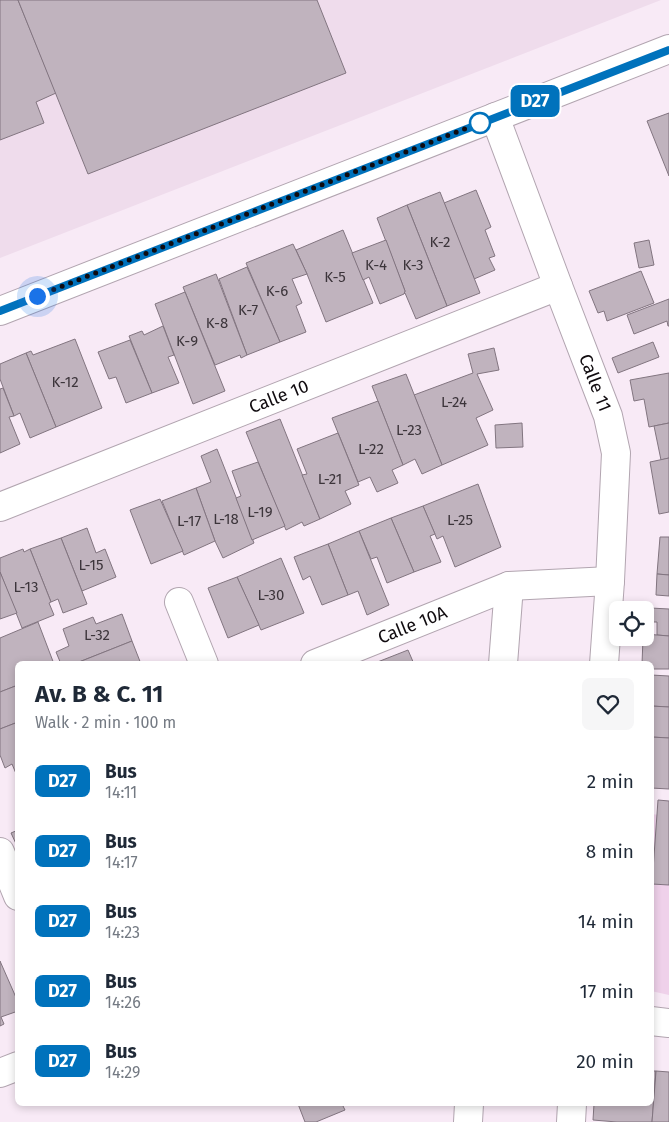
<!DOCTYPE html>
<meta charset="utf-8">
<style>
body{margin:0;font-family:"Fira Sans",sans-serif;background:#f6f6f7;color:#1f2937;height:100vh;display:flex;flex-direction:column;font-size:19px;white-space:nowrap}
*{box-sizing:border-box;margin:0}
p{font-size:16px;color:#747a83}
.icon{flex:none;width:28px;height:28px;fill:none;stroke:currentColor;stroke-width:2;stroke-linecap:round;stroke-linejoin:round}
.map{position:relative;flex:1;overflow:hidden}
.drawer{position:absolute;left:15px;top:661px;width:639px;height:445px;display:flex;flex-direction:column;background:#fff;border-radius:8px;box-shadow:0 2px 8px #0003}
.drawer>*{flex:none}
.badge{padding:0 10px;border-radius:8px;font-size:18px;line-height:32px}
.buttons{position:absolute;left:609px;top:601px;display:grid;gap:10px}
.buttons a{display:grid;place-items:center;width:45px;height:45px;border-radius:8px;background:#fff;box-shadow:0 2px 8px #0003;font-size:25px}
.you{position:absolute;width:25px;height:25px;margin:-12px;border:4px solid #fff;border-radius:50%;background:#1a73e8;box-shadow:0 0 0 8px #1a73e833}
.map>.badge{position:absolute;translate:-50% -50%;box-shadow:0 0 0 2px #fff}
.round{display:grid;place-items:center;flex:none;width:52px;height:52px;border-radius:8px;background:#f6f6f7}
.summary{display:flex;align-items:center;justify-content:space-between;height:85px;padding:0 20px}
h1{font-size:24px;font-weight:700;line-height:38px}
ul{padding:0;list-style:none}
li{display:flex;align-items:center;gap:15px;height:70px;padding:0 20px}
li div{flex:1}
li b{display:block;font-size:19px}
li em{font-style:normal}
li .badge{min-width:55px;font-weight:700;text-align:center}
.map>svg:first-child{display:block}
</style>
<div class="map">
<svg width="669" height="1122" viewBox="0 0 669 1122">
<rect width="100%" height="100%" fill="#f8eaf6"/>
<path fill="#efdcec" d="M0,0H661L0,258Z"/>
<path fill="#efd1ea" d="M651,814L669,816V995L651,991Z"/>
<g fill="#c0b3be" stroke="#827580">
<path d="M0,0H18L56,93L36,102L44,123L0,140Z"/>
<path d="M18,0H317L346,73L88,174Z"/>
<path d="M669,113V176L647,121Z"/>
<path d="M476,190L491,227L485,230L495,256L489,258L495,270L474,279L444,203Z"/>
<path d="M440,192L480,293L447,306L407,205Z"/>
<path d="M407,205L447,306L416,319L405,293L404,294L405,291L377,218Z"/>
<path d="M343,230L373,303L326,322L307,274L296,250Z"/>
<path d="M386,240L405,291L404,294L380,304L369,277L363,280L352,253Z"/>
<path d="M649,240L654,265L639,268L634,243Z"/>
<path d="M293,244L307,274L292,279L302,303L296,306L306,332L280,342L246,263Z"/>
<path d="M247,267L280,342L247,355L219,279Z"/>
<path d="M641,271L654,303L607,321L604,311L598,313L589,291Z"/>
<path d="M216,274L247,355L241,358L240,355L215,365L183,287Z"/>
<path d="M185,292L225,391L193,404L155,304Z"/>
<path d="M669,299V326H668L667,321L634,334L627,315Z"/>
<path d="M163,326L174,355L168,357L179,383L152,393L129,336L142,331L144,335Z"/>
<path d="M75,339L102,408L56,427L26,353L31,351L33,355Z"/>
<path d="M130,340L152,393L126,403L116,377L109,379L98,352Z"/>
<path d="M653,342L659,357L618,373L612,358Z"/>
<path d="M494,348L499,370L477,374L493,410L476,418L488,445L442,465L414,395L473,373L468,354Z"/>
<path d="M26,353L56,427L30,438L20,413L14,416L0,379V364Z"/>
<path d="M669,373V423L649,427L644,399L634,401L630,380Z"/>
<path d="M406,374L442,465L422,474L415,459L403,465L372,386Z"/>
<path d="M3,388L14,416L9,417L20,444L0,453V389Z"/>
<path d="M378,401L403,465L392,470L398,483L377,492L370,477L358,482L332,418Z"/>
<path d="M280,419L320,519L304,526L302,522L286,530L246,432Z"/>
<path d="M522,423L523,447L496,448L495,425Z"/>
<path d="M669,423V458L661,460L654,426Z"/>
<path d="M338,433L359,485L345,491L351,504L320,519L302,475L307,474L297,449Z"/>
<path d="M217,449L254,543L223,558L215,541L196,488L211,482L201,456Z"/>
<path d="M669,458V512L659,514L650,462Z"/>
<path d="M258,462L285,526L252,540L236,498L241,496L232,471Z"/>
<path d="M478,484L501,547L455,567L443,536L437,539L423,506Z"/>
<path d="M196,488L215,541L184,555L162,501Z"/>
<path d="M160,499L183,551L151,564L130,510Z"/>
<path d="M423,506L435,534L430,536L441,562L414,572L391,518Z"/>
<path d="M391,518L414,572L387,583L377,557L371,559L359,531Z"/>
<path d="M87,528L96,553L105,549L116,577L82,591L61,538Z"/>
<path d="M359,531L389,605L367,615L358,591L348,595L328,544Z"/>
<path d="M660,537H669V575L657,574Z"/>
<path d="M61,538L87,604L63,613L58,599L51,602L30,549Z"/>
<path d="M328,544L348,595L322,605L310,576L303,580L294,557Z"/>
<path d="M23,549L24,552L30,549L51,602L49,603L54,615L22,628L0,572V558Z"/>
<path d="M281,558L304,613L261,630L237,577Z"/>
<path d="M0,572L17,613L0,619Z"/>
<path d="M657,574L669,575V596L656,595Z"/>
<path d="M237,577L259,625L228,638L208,588Z"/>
<path d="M632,607L669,609V636L657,635V622H645V610H632Z"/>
<path d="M122,614L132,641L74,664H61L56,652L69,646L63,629L93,617L96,624Z"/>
<path d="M38,622L54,664H18V685L0,692V638Z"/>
<path d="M645,634L669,636V669H651V664H642L643,638H645Z"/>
<path d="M132,641L141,664H74Z"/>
<path d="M408,650L414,664H375V663Z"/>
<path d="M651,675L669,676V707L651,706Z"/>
<path d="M18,685V722L0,729V692Z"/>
<path d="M651,706L669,707V738L651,737Z"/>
<path d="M18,722V776H17L12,764L5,768L0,755V729Z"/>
<path d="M651,737L669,738V789L651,788Z"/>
<path d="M658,800L669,801V885L652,884Z"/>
<path d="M18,830V848L11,833Z"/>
<path d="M0,961L18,1002V1011L1,1017L4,1024L0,1026Z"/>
<path d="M651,1071H656L652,1122H617L593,1120L594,1104H651Z"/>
<path d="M656,1071L669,1072V1122H652Z"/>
<path d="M298,1104H342L345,1110L316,1122H305Z"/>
</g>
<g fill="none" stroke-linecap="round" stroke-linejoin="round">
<g stroke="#b2a5b0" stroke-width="30">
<g id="street">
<path id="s1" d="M495,117L558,286L608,416L616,453L610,581L604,664"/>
<path d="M0,311L669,49"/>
<path id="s2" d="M0,507L558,286"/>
<path d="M179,602L204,664"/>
<path id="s3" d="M315,664L509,586L610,581"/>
<path d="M503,664L509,586"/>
<path d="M0,852L18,896"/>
<path d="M651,1021L669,1023"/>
<path d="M0,1073L18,1066"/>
<path d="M468,1122L469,1104"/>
<path d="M571,1122L572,1104"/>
</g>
</g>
<use href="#street" stroke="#fff" stroke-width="28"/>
</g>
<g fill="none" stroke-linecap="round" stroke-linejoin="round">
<g stroke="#fff" stroke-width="11">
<path id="line" d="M0,311L669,50"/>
</g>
<use href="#line" stroke="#0072bc" stroke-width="8"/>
<path stroke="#100b0f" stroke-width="5" stroke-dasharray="0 9" d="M37,296L480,123"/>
</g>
<circle fill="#fff" stroke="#0072bc" stroke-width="2.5" cx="480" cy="123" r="10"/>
<g text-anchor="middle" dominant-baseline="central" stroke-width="4" stroke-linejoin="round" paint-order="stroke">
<g font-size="15" fill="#3c353b">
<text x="440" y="242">K-2</text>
<text x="376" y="265">K-4</text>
<text x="413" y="265">K-3</text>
<text x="335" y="277">K-5</text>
<text x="277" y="291">K-6</text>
<text x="248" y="310">K-7</text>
<text x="217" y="323">K-8</text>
<text x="187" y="341">K-9</text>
<text x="65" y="382">K-12</text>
<text x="454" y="402">L-24</text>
<text x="409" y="430">L-23</text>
<text x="371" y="449">L-22</text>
<text x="330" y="479">L-21</text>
<text x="260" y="512">L-19</text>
<text x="226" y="519">L-18</text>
<text x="460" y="520">L-25</text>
<text x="189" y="521">L-17</text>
<text x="91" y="565">L-15</text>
<text x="26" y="587">L-13</text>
<text x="271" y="595">L-30</text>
<text x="97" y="635">L-32</text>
</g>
<g font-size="18" fill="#100b0f" stroke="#fefcfe">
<text stroke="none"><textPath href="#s1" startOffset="284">Calle 11</textPath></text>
<text stroke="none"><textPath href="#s2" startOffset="300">Calle 10</textPath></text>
<text stroke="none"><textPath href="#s3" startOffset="105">Calle 10A</textPath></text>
</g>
</g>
</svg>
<div class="buttons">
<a><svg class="icon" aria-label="locate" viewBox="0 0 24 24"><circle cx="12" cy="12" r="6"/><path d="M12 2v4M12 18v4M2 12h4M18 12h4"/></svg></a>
</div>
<div class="you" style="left:37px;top:296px"></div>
<b class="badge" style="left:535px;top:101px;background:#0072bc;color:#fff">D27</b>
<section class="drawer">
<div class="summary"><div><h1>Av. B &amp; C. 11</h1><p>Walk · 2 min · 100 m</p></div><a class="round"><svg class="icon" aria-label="heart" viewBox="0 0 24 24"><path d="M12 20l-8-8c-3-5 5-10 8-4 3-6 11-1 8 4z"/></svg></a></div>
<ul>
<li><span class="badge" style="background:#0072bc;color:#fff">D27</span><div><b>Bus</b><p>14:11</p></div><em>2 min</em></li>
<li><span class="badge" style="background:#0072bc;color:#fff">D27</span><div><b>Bus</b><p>14:17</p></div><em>8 min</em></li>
<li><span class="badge" style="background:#0072bc;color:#fff">D27</span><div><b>Bus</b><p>14:23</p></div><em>14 min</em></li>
<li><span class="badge" style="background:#0072bc;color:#fff">D27</span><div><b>Bus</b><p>14:26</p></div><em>17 min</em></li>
<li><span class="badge" style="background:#0072bc;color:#fff">D27</span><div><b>Bus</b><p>14:29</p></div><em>20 min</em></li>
</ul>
</section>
</div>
